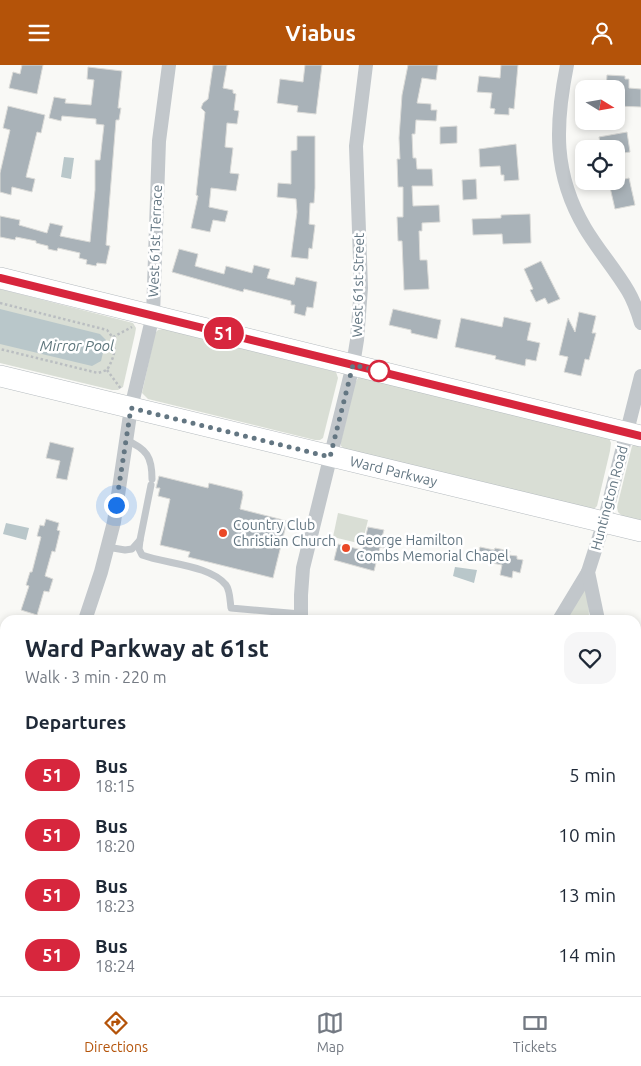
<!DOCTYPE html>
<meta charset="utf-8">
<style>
body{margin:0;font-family:Ubuntu,sans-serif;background:#f6f6f7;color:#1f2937;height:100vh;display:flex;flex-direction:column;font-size:19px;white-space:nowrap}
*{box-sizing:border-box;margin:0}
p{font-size:16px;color:#747a83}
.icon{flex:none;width:28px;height:28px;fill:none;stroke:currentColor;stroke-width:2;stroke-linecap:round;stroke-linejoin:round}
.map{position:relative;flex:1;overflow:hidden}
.sheet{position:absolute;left:0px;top:550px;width:641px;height:381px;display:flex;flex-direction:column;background:#fff;border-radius:15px 15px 0 0;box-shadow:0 2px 8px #0003}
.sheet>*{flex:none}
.badge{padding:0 10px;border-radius:16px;font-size:18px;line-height:32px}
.needle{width:32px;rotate:101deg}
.tools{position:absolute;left:575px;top:15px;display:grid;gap:10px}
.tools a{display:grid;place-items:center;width:50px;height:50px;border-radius:10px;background:#fff;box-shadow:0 2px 8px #0003;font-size:25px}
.you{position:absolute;width:25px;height:25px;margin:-12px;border:4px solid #fff;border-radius:50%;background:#1a73e8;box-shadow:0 0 0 8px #1a73e833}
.map>.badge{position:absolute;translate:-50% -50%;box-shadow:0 0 0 2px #fff}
h2{padding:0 25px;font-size:19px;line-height:45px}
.round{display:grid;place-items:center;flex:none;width:52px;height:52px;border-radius:15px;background:#f6f6f7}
.overview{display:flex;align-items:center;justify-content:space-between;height:85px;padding:0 25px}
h1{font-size:24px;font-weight:700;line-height:38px}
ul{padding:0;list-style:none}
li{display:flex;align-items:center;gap:15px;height:60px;padding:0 25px}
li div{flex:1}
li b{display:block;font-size:19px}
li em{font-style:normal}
li .badge{min-width:55px;font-weight:700;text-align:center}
header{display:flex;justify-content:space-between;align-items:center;height:65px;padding:0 25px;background:#b45309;color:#fff;font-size:22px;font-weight:700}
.menu{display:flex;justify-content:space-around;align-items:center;height:70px;border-top:1px solid #e0e1e3;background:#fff;font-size:14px;color:#747a83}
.menu a{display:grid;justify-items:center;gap:2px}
.menu .active{color:#b45309}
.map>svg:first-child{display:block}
</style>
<header><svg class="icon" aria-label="menu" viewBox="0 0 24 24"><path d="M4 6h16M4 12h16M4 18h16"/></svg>Viabus<svg class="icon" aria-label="person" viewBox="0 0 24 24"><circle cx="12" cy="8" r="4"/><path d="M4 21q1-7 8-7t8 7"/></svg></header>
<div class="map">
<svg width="641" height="931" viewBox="0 0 641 931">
<rect width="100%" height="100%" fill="#f9f9f6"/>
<g fill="#d9ded5">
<path d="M0,224L133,258L136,263L135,269L123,322L118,325H112L0,298Z"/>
<path d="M163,264L336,307L338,313L323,373L320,375H315L148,334L142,328L155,268L158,265Z"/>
<path d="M365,312L609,373L611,378L610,386L597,441L594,444L588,443L345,384L341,381V376L355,318L358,313Z"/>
<path d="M636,379L641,380V455L622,451L618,447L617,442L632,381Z"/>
<path d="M338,448L368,455L362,479L333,472Z"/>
<path d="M583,522L588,523L589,551L587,554L570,551L568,550Z"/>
</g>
<g fill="#b9c7ca">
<path d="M64,92L74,93L71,114L61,112Z"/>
<path d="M0,244L100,269L106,275L101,296L92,301L0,279Z"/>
<path d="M6,458L29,463L26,475L3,469Z"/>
<path d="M455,502L477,505L474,518L453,511Z"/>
</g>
<g fill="#a9b2b8" stroke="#dbdbd8">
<path d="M22,0H43L37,29L9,23L13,7L20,9Z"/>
<path d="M213,0H227L223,23L233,25V28L236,29L234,45L239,46L237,59L227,58L225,82L233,83L230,108L239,109L236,126L211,123L209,142L228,146L225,157L213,155L210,167L191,163L198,131L196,130L205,47L201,43L203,38L208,34Z"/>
<path d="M305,0H322L316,49L297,47L298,41L277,38L280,14L303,17Z"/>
<path d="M408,0H438L436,15L422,13L417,38L431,39V45H437L436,56L416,55L415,69H412L413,93H416L417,104H432L433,121H412L413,141L439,140L440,157L422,158V166H419L420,195H427L429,224L404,225L402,176H398L397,152H403V122H398L397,94H400L399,73L402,30Z"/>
<path d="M501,0H518L514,44L509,43V50L494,49L495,44L490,43L492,28L477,27L479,11L500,13Z"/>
<path d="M88,2L122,6L118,43H121L119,55H116L106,180L110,181L106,199L97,198L96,201L86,199L87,195L79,193L80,188L58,183L57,186L48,184V181L36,178V176L16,172L15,175L0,172V151L20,155L19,160L47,168L50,158L63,161L60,171L90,177L95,125V95H100L104,60L96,59V54L62,51L61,56L49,53L54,32L66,34L65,38L91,40L94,15L87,14Z"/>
<path d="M607,10L625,11V14H629V23L641,24V42L616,41V24H606Z"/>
<path d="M8,41L45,50L41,68L37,67L26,112L35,114L32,127L12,122L11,130L0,127V108L10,65L3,63Z"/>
<path d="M457,61V78L440,79V62Z"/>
<path d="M627,67L630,87L616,89V84H601L599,72Z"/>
<path d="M297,71H315V123L314,138H310L309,159L315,160L312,184L309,183L308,194L291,192L297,147L296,134L277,132L278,118L291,119V86L297,85Z"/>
<path d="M516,79L519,115L504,116V110H501L500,101L480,102L479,84Z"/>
<path d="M629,113L635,140L615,144L609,118Z"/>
<path d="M476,114L477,134L463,135L462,115Z"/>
<path d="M530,149L531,178L503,179L502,169L473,170L472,154L501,153V150Z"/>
<path d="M179,184L198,189L195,201L224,209L226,201L252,208L254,200L270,204L267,213L294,220L296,212L317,217L313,243L307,242L305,251L294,248L295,240H291V236L244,224L243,227L172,207Z"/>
<path d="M541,196L560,234L548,239L545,233L536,237L530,225L533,224L524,204Z"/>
<path d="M393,244L441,255L437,274L411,268V265L389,260Z"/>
<path d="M579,247L596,251L592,268H596L589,295L585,294L581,311L564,307L568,292L559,290L568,253L575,267Z"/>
<path d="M504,252L531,258L527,275L540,278L536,296L526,294L525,301L495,294L496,291L455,282L461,253L502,262Z"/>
<path d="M50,377L74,383L67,415L56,413L60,396L46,393Z"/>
<path d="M159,411L208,423L209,418L242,426L243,430L240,444L287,456L273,513L188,492L190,487L160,480L170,434L158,431L160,423H156Z"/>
<path d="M46,454L59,458L57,465L60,466L55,487L52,486L45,511L53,514L49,527L44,526L37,550L21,545L29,521L26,520L30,507H32L41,472L37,471L40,460L44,461Z"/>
<path d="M368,462L384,465L382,472L393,474L391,485L380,482L374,506L334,495L338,479L362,485Z"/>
<path d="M480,482L494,485L495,483L510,486L509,490L517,491V494L523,495L520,508L513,506L512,513L500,510L502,500L477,495Z"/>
</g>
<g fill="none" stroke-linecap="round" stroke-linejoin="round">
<g stroke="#b5bbbf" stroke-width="22">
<g id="primary">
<path d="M0,213L641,371"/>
<path id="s1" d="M0,311L641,466"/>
</g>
</g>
<g stroke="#babec1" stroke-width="2.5" stroke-dasharray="2.5 2.5" stroke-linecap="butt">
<path d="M0,238L107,265C119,278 115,291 107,305L98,308L0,284"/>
<path d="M113,272L132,262"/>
<path d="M107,305L121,324"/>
</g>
<g stroke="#c2c7cb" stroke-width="7">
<path d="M126,375C147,384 152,392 152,414"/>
<path d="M140,475L139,484L142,490C166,499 210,500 226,520C230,525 230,536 231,543L301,549"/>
<path d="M107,482L125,485L132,484L140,475L151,420"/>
</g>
<g stroke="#c2c7cb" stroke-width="14">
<path d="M567,0C555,60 553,109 585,163C598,185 615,204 628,226C634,236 638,248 641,258"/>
<path d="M85,555L101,507L114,457L131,343L153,250L159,76L169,0"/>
<path d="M301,555V530L303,503L353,300L357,275L361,223L356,81L366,0"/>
<path d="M559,555L588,507"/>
<path d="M598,555L588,507L604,457L641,311"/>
<path d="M636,825L641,826"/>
<path d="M0,864L5,866"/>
<path d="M164,926L168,931"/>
<path d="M13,931V926"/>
<path d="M201,931L203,926"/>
<path d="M380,931L381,926"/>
<path d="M573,931L574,926"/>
</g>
<use href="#primary" stroke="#fff" stroke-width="21"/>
</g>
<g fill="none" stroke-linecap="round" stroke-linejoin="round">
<g stroke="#fff" stroke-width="11">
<path id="line" d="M0,213L641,371"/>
</g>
<use href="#line" stroke="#d7263d" stroke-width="8"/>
<path stroke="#637682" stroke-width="5" stroke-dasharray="0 9" d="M116,440L131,343L330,392L353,300L379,306"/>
</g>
<circle fill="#fff" stroke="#d7263d" stroke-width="2.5" cx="379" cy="306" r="10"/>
<g fill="#ea4826" stroke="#fff" stroke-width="2">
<circle cx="223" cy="468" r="5"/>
<circle cx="346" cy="483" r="5"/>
</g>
<g text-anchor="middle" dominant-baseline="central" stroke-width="5" stroke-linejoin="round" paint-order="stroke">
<g font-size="14" fill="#637682" stroke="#fff">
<text transform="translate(155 176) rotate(-88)">West 61st Terrace</text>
<text transform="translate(358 220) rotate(-89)">West 61st Street</text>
<text stroke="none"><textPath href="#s1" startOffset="405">Ward Parkway</textPath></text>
<text transform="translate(609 433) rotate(-75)">Huntington Road</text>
</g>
<g font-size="14" fill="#637682" stroke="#fff" text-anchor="start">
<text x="233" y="460">Country Club<tspan x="233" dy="16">Christian Church</tspan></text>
<text x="356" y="475">George Hamilton<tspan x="356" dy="16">Combs Memorial Chapel</tspan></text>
</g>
<g font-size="15" font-style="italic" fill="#5e767c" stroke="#fff">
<text x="77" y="280">Mirror Pool</text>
</g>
</g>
</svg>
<div class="tools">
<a><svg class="needle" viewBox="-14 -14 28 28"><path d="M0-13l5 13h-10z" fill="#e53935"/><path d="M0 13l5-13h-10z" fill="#747a83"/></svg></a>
<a><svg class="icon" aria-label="locate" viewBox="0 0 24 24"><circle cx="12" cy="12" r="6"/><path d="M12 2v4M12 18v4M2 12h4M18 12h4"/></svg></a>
</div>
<div class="you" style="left:116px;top:440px"></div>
<b class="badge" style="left:224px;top:268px;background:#d7263d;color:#fff">51</b>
<section class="sheet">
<div class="overview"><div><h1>Ward Parkway at 61st</h1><p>Walk · 3 min · 220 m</p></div><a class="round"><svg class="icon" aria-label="heart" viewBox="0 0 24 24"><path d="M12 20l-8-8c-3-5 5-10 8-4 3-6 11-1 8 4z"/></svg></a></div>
<h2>Departures</h2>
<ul>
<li><span class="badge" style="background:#d7263d;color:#fff">51</span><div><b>Bus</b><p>18:15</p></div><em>5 min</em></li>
<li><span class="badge" style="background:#d7263d;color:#fff">51</span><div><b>Bus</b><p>18:20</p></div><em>10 min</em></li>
<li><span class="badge" style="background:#d7263d;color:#fff">51</span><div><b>Bus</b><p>18:23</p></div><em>13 min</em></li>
<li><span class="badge" style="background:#d7263d;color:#fff">51</span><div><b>Bus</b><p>18:24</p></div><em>14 min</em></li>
</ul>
</section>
</div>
<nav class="menu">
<a class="active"><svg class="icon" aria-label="directions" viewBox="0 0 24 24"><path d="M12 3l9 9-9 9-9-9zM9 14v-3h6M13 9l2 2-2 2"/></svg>Directions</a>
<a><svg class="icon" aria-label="map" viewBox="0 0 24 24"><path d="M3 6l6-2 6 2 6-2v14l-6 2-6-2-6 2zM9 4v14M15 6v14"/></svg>Map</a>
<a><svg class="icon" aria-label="tickets" viewBox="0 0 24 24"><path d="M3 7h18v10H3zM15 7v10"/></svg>Tickets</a>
</nav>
